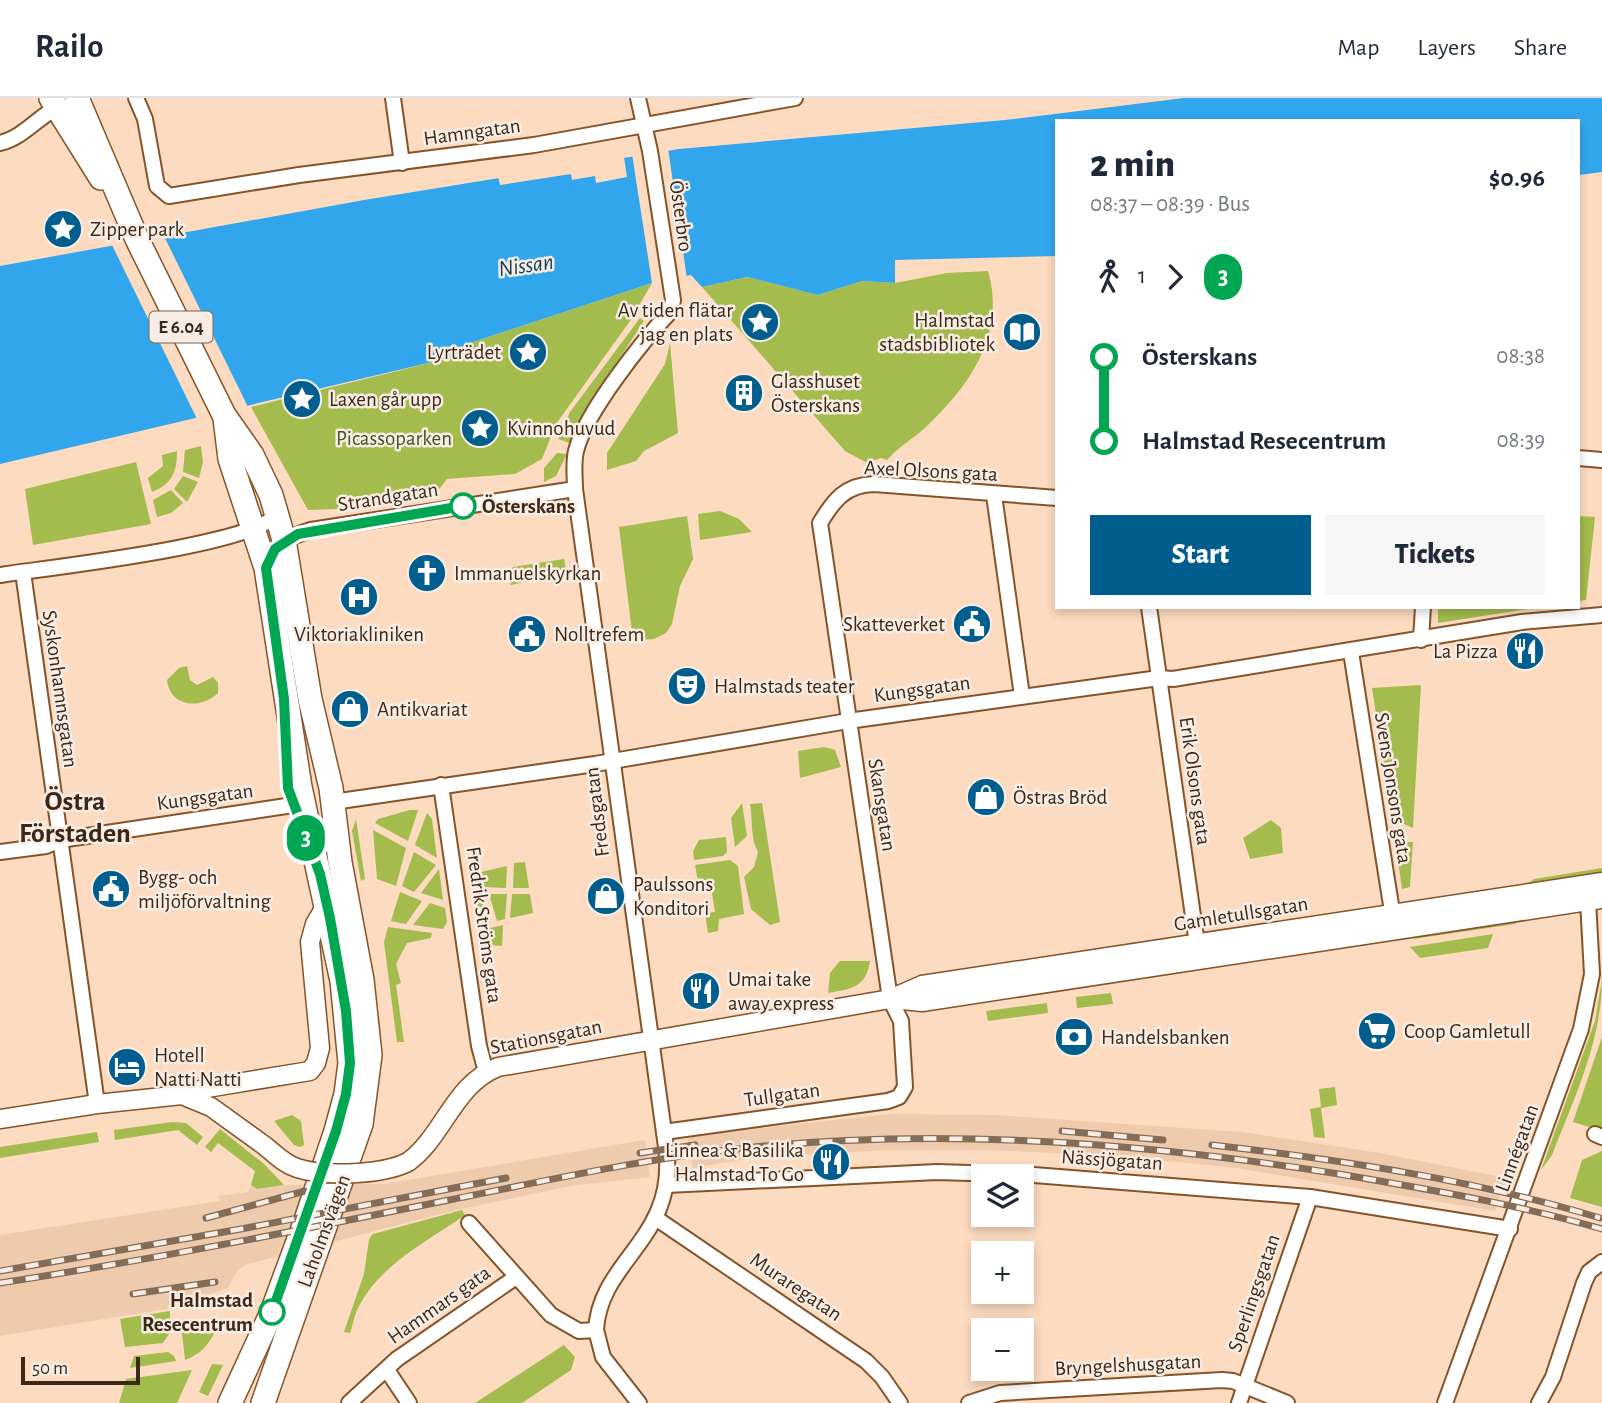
<!DOCTYPE html>
<meta charset="utf-8">
<style>
body{margin:0;font-family:"Alegreya Sans",sans-serif;background:#f6f6f7;color:#1f2937;height:100vh;display:flex;flex-direction:column;font-size:26px;white-space:nowrap}
*{box-sizing:border-box;margin:0}
p{font-size:23px;color:#747a83}
.icon{flex:none;width:38px;height:38px;fill:none;stroke:currentColor;stroke-width:2;stroke-linecap:round;stroke-linejoin:round}
.map{position:relative;flex:1;overflow:hidden}
.drawer{position:absolute;left:1055px;top:21px;width:525px;height:490px;display:flex;flex-direction:column;background:#fff;border-radius:0px;box-shadow:0 4px 10px #0003}
.drawer>*{flex:none}
.badge{padding:0 14px;border-radius:23px;font-size:24px;line-height:46px}
.fabs{position:absolute;left:971px;top:1066px;display:grid;gap:14px}
.fabs a{display:grid;place-items:center;width:63px;height:63px;border-radius:0px;background:#fff;box-shadow:0 4px 10px #0003;font-size:35px}
.scale{position:absolute;left:21px;bottom:18px;width:119px;box-sizing:border-box;padding-left:7px;border:4px solid #3d2817;border-top:0;font-size:19px;line-height:24px;white-space:nowrap;color:#3d2817;-webkit-text-stroke:5px #f8ede4;paint-order:stroke}
.map>.badge{position:absolute;translate:-50% -50%;box-shadow:0 0 0 4px #fff}
.legs{display:flex;align-items:center;gap:10px;height:77px;padding:0 35px;font-size:23px}
.legs p{margin-inline-start:auto}
.headline{display:flex;align-items:center;justify-content:space-between;height:119px;padding:0 35px}
h1{font-size:38px;font-weight:800;line-height:52px}
.action{display:flex;gap:14px;margin-top:auto;padding:14px 35px}
.action a{flex:1;height:80px;border-radius:0px;background:#005e8e;color:#fff;font-size:28px;font-weight:800;line-height:80px;text-align:center}
.action a+a{background:#f6f6f7;color:#1f2937}
ul{padding:0 35px;list-style:none}
li{display:flex;align-items:center;gap:24px;height:84px;font-size:26px}
li i{display:grid;place-items:center;width:10px;height:100%;margin:0 9px;background:currentColor}
li i::after{content:'';width:18px;height:18px;margin:-9px;border:5px solid;border-radius:50%;background:#fff}
li p{margin-inline-start:auto}
li:first-child i{background:linear-gradient(#0000 50%,currentColor 0)}
li:last-child i{background:linear-gradient(currentColor 50%,#0000 0)}
header{display:flex;align-items:center;gap:42px;box-sizing:border-box;height:98px;padding:0 35px;background:#fff;border-bottom:2px solid #e0e1e3}
header strong{font-size:33px}
nav{display:flex;gap:38px;margin-inline-start:auto;font-size:24px}
.map>svg:first-child{display:block}
</style>
<header>
<strong>Railo</strong>
<nav><a>Map</a><a>Layers</a><a>Share</a></nav>
</header>
<div class="map">
<svg width="1602" height="1305" viewBox="0 0 1602 1305">
<rect width="100%" height="100%" fill="#fcdbc0"/>
<g fill="#efcbae">
<path d="M891,1016L995,1017L1242,1034L1380,1055L1506,1080L1495,1113L1230,1069L1101,1057L988,1052H885L753,1060L693,1070L687,1038Z"/>
<path d="M645,1042L650,1079L570,1088L452,1113L248,1166L238,1171L228,1190L166,1211L0,1238V1137L220,1103L219,1098L248,1094L251,1087L257,1091L284,1087L383,1086Z"/>
</g>
<g fill="#a3bc4d">
<path d="M988,173C1006,235 971,285 929,326C916,339 899,348 887,362L881,360L867,365L845,353L702,189L747,179L818,197L862,183L895,185L947,175Z"/>
<path d="M652,185L630,223L556,326L542,361L515,376L447,381L432,400L364,410L308,412L251,309L458,258L470,245Z"/>
<path d="M640,220L644,223L593,301L570,345L558,341L570,314Z"/>
<path d="M670,245L678,335L644,353L636,363L607,372V355L665,266Z"/>
<path d="M201,348L203,364L199,380L183,374L185,352Z"/>
<path d="M177,353C177,374 172,386 152,394L148,380L163,368L162,357Z"/>
<path d="M557,355L567,356L556,378L544,384V370Z"/>
<path d="M136,364L151,426L33,447L25,391Z"/>
<path d="M183,378L198,384L187,404L174,391Z"/>
<path d="M171,392L183,405L171,415L157,419L153,402Z"/>
<path d="M720,413L739,421L752,434L700,442L698,416Z"/>
<path d="M687,418L693,461L680,488L672,526L666,535L654,541L633,542L619,429Z"/>
<path d="M1579,418L1595,419L1586,502L1579,503Z"/>
<path d="M564,461L567,480L546,479L511,487L508,479L513,469Z"/>
<path d="M1438,509H1541L1438,525Z"/>
<path d="M187,568L190,582L197,587L213,579L218,585V595C200,612 170,609 167,582L179,570Z"/>
<path d="M1421,587L1413,730L1392,721L1372,590Z"/>
<path d="M824,649L835,652L841,669L800,680L798,653Z"/>
<path d="M742,705L747,738L735,749L731,720Z"/>
<path d="M762,705L780,824L770,827L751,811L744,779L754,769L758,754C750,740 753,723 750,706Z"/>
<path d="M410,712H418L408,743L375,725L378,721Z"/>
<path d="M427,715L432,721L437,760L415,747Z"/>
<path d="M356,721L365,781L361,783L352,733Z"/>
<path d="M1271,722L1281,730L1283,755L1250,761L1243,740Z"/>
<path d="M373,732L406,750L396,788L377,781Z"/>
<path d="M726,739L727,754L723,758L694,762L693,753L699,742Z"/>
<path d="M1404,744H1413L1410,789L1402,791L1397,756Z"/>
<path d="M414,754L436,767L414,794L402,788Z"/>
<path d="M730,762L738,768L744,816L719,821L718,833L708,835L705,815L715,814L710,783L698,784L695,767Z"/>
<path d="M525,764L529,790H513L514,765Z"/>
<path d="M507,768L506,790L485,789L481,774Z"/>
<path d="M1602,770V778L1526,787L1534,781Z"/>
<path d="M439,771L443,802L421,795Z"/>
<path d="M400,794L422,803L406,826L391,823Z"/>
<path d="M473,796H482L490,825L477,828Z"/>
<path d="M489,796H507L505,821L497,823Z"/>
<path d="M512,796H530L533,815L510,820Z"/>
<path d="M430,805L445,810L447,824L443,831L413,827Z"/>
<path d="M1521,817L1515,826L1413,841L1432,831L1437,835L1489,827L1495,820Z"/>
<path d="M503,827L502,848L479,846L478,833Z"/>
<path d="M388,829L432,835L431,840L407,845L396,866L401,885L396,887L404,944H397L384,844Z"/>
<path d="M1493,836L1488,850L1420,860L1410,849Z"/>
<path d="M840,863H870C866,890 851,891 828,895L830,875Z"/>
<path d="M1602,881C1602,942 1574,1001 1552,1057L1541,1072L1595,923Z"/>
<path d="M1111,895L1113,906L1077,910L1076,899Z"/>
<path d="M1047,905L1048,915L988,923L986,913Z"/>
<path d="M1602,939V1033L1573,1024Z"/>
<path d="M1335,989L1337,1007L1321,1010L1325,1040L1314,1039L1310,1011L1321,1009L1319,991Z"/>
<path d="M292,1017L301,1023L304,1047L300,1049L294,1047L274,1023Z"/>
<path d="M172,1024L186,1025L203,1039L197,1047L178,1032L115,1042L114,1032Z"/>
<path d="M220,1031L264,1066L284,1087L257,1091L251,1087L255,1073L218,1045L211,1054L205,1049Z"/>
<path d="M97,1034L99,1044L0,1060V1049Z"/>
<path d="M1602,1053V1109L1570,1100L1582,1062Z"/>
<path d="M462,1112L465,1117C428,1143 380,1166 358,1210C354,1218 353,1227 350,1235L344,1234L364,1176L369,1141L373,1136Z"/>
<path d="M170,1213L169,1236L163,1245L125,1249L120,1221Z"/>
<path d="M210,1223L218,1227C210,1245 203,1255 185,1262L181,1227Z"/>
<path d="M564,1247L575,1259L571,1272L522,1305H475Z"/>
<path d="M168,1254L174,1258L176,1263L130,1270L134,1258Z"/>
<path d="M212,1266L223,1267L208,1298L199,1294Z"/>
<path d="M192,1272L177,1305H119L126,1281Z"/>
</g>
<path fill="#32a6ec" d="M1184,0H1602V74L1579,77L1578,23H1057V158L895,162V185L862,183L818,197L747,179L702,189L691,177L652,185L470,245L458,258L0,366V168L364,102L679,51L1005,22Z"/>
<g fill="#fcdbc0">
<path d="M668,50L687,181L655,186L652,185L632,56Z"/>
<path d="M628,55L624,59L627,79L596,85L595,78L572,82L571,76L500,87L498,78Z"/>
<path d="M163,136L249,311L198,323L111,145Z"/>
</g>
<g fill="none" stroke-linecap="round" stroke-linejoin="round">
<g stroke="#835429" stroke-width="18">
<g id="minor">
<path d="M136,0L145,21L157,88L169,98L299,77L534,47L795,0"/>
<path d="M393,0L402,65"/>
<path d="M0,45C22,40 36,21 56,10"/>
<path d="M1578,360L1602,362"/>
<path d="M994,397L1022,598"/>
<path d="M266,470C275,447 287,439 311,432L575,391"/>
<path d="M23,474L97,1006"/>
<path d="M0,477C46,470 256,447 277,416"/>
<path d="M1149,509L1198,853"/>
<path d="M1421,542L1423,509"/>
<path d="M1351,554L1394,826"/>
<path d="M441,687L479,948L486,974"/>
<path d="M333,704L595,666L848,623L1159,580L1173,581L1522,524L1602,517"/>
<path d="M0,754L46,748L60,742L293,707"/>
<path d="M664,1034L888,1003L899,999L905,989L901,923L890,901L820,425C834,402 845,387 874,386L1057,400"/>
<path d="M1595,1036L1602,1039"/>
<path d="M667,1087L937,1074L1034,1077L1310,1099L1510,1131"/>
<path d="M657,1121L866,1263L882,1279L900,1305"/>
<path d="M469,1125L551,1217L579,1233L596,1232L603,1259L639,1305"/>
<path d="M596,1232C600,1161 678,1141 666,1049L575,391C575,379 573,365 576,353C585,315 644,241 671,213L673,202L650,53L638,0"/>
<path d="M387,1272L409,1305"/>
<path d="M349,1305L397,1261L516,1179"/>
<path d="M969,1305L1000,1295L1222,1282L1233,1283L1287,1305"/>
<path d="M1239,1305L1310,1099"/>
<path d="M1445,1305L1581,931L1592,876L1588,803"/>
<path d="M1539,1305L1553,1279L1584,1185L1589,1174L1602,1164"/>
</g>
</g>
<g stroke="#835429" stroke-width="21">
<g id="tertiary">
<path d="M893,901L922,904L1602,801"/>
<path d="M182,997L211,1009L265,1048"/>
<path d="M0,1021L97,1006L182,997L207,990L310,973L316,965L320,950L310,844L315,826L327,806"/>
<path d="M408,1064C444,1038 453,987 498,969L890,901L922,887L1602,784"/>
</g>
</g>
<g stroke="#835429" stroke-width="26">
<g id="trunk">
<path d="M51,0L101,80"/>
<path d="M77,0L137,141L224,317L252,357L271,397L284,442L310,601L331,690L340,764L362,882L370,957L361,1026L263,1305"/>
<path d="M225,320L230,361L266,470L300,689L342,883L350,965L346,996L336,1033L306,1122L272,1214L230,1305"/>
</g>
</g>
<use href="#minor" stroke="#fff" stroke-width="14"/>
<use href="#tertiary" stroke="#fff" stroke-width="18"/>
<use href="#trunk" stroke="#fff" stroke-width="23"/>
<g stroke="#856c57" stroke-width="7">
<g id="rail">
<path d="M1062,1033L1163,1042"/>
<path d="M1212,1047C1342,1062 1475,1082 1600,1120"/>
<path d="M640,1055L695,1047"/>
<path d="M206,1120L305,1093"/>
<path d="M0,1173L241,1131L506,1080"/>
<path d="M0,1185C150,1162 300,1132 449,1102C550,1082 651,1059 754,1049C950,1030 1145,1045 1339,1076C1427,1091 1516,1106 1602,1131"/>
<path d="M133,1196L215,1184"/>
</g>
</g>
<use href="#rail" stroke="#f8ede4" stroke-width="4.5" stroke-dasharray="13" stroke-linecap="butt"/>
<g stroke="#835429" stroke-width="21" stroke-linecap="butt">
<path id="tertiary-bridge" d="M265,1048C275,1056 284,1066 297,1070C325,1079 382,1077 408,1064"/>
</g>
<use href="#tertiary-bridge" stroke="#fff" stroke-width="18"/>
</g>
<g fill="none" stroke-linecap="round" stroke-linejoin="round">
<g stroke="#fff" stroke-width="16">
<path id="line-1" d="M272,1214L336,1033L346,996L350,965L346,913L330,820L320,776L288,690L284,601L266,470L275,451L298,436L463,408"/>
</g>
<use href="#line-1" stroke="#00a651" stroke-width="10"/>
</g>
<defs>
<g id="sight-disc" transform="scale(2.0125)"><circle r="9.5" fill="#005e8e" stroke="#f8ede4"/><path d="M0-6L1.8-2.2L6-1.7L2.9 1.2L3.7 5.4L0 3.3L-3.7 5.4L-2.9 1.2L-6-1.7L-1.8-2.2Z" fill="#fff"/></g>
<g id="library-disc" transform="scale(2.0125)"><circle r="9.5" fill="#005e8e" stroke="#f8ede4"/><path d="M-6-4Q-3-5.5-.7-3.5V5Q-3 3-6 4ZM6-4Q3-5.5 .7-3.5V5Q3 3 6 4Z" fill="#fff"/></g>
<g id="building-disc" transform="scale(2.0125)"><circle r="9.5" fill="#005e8e" stroke="#f8ede4"/><path d="M-4-6H4V6H1V3H-1V6H-4ZM-2.5-4.3h1.7v1.8h-1.7ZM.8-4.3h1.7v1.8H.8ZM-2.5-1h1.7V.8h-1.7ZM.8-1h1.7V.8H.8Z" fill="#fff"/></g>
<g id="church-disc" transform="scale(2.0125)"><circle r="9.5" fill="#005e8e" stroke="#f8ede4"/><path d="M-1.2-6h2.4v3.5h3.3v2.4h-3.3V6h-2.4V-.1h-3.3v-2.4h3.3Z" fill="#fff"/></g>
<g id="hospital-disc" transform="scale(2.0125)"><circle r="9.5" fill="#005e8e" stroke="#f8ede4"/><path d="M-5-5h3v3.5h4V-5h3V5h-3V1.5h-4V5h-3Z" fill="#fff"/></g>
<g id="civic-disc" transform="scale(2.0125)"><circle r="9.5" fill="#005e8e" stroke="#f8ede4"/><path d="M-.6-6.5H3V-4.5H.6V-3L4-1V1h2V6H-6V1h2V-1L-.6-3ZM-1.2 2.5V6h2.4V2.5Z" fill="#fff"/></g>
<g id="restaurant-disc" transform="scale(2.0125)"><circle r="9.5" fill="#005e8e" stroke="#f8ede4"/><path d="M-5-6h1v4h1v-4h1v4h1v-4h1v5L-1.5 .5V6h-2V.5L-5-1ZM5-6V6H3V1.5H1.5Q1.5-4 5-6Z" fill="#fff"/></g>
<g id="theatre-disc" transform="scale(2.0125)"><circle r="9.5" fill="#005e8e" stroke="#f8ede4"/><path d="M-5-5.5Q0-4 5-5.5V0Q5 5 0 6Q-5 5-5 0ZM-3.3-2.5H-1v1.5H-3.3ZM1-2.5H3.3v1.5H1ZM-2.8 1Q0 5.5 2.8 1Z" fill="#fff"/></g>
<g id="shop-disc" transform="scale(2.0125)"><circle r="9.5" fill="#005e8e" stroke="#f8ede4"/><path d="M-5-2.5h2.3a2.7 3.5 0 0 1 5.4 0H5L5.5 6h-11ZM-1.5-2.5h3a1.5 2.3 0 0 0-3 0Z" fill="#fff"/></g>
<g id="supermarket-disc" transform="scale(2.0125)"><circle r="9.5" fill="#005e8e" stroke="#f8ede4"/><path d="M-6-5.5h2.5l.6 2H6L4.5 2H-2.5L-4.4-4H-6ZM-1.5 3.2a1.3 1.3 0 1 0 .1 0ZM3 3.2a1.3 1.3 0 1 0 .1 0Z" fill="#fff"/></g>
<g id="bank-disc" transform="scale(2.0125)"><circle r="9.5" fill="#005e8e" stroke="#f8ede4"/><path d="M-6-4H6V4H-6ZM0-2.3a2.3 2.3 0 1 0 0 4.6a2.3 2.3 0 1 0 0-4.6Z" fill="#fff"/></g>
<g id="hotel-disc" transform="scale(2.0125)"><circle r="9.5" fill="#005e8e" stroke="#f8ede4"/><path d="M-6-4.5h1.5V1H6V5H4.5V3h-9V5H-6ZM-4 0a1.8 1.8 0 1 1 3.6 0ZM.5 0V-2.5h3Q6-2.5 6 0Z" fill="#fff"/></g>
</defs>
<g fill-rule="evenodd">
<use href="#sight-disc" x="63" y="131"/>
<use href="#sight-disc" x="760" y="224"/>
<use href="#library-disc" x="1022" y="234"/>
<use href="#sight-disc" x="528" y="254"/>
<use href="#building-disc" x="744" y="295"/>
<use href="#sight-disc" x="302" y="301"/>
<use href="#sight-disc" x="480" y="330"/>
<use href="#church-disc" x="427" y="475"/>
<use href="#hospital-disc" x="359" y="499"/>
<use href="#civic-disc" x="972" y="526"/>
<use href="#civic-disc" x="527" y="536"/>
<use href="#restaurant-disc" x="1525" y="553"/>
<use href="#theatre-disc" x="687" y="588"/>
<use href="#shop-disc" x="350" y="611"/>
<use href="#shop-disc" x="986" y="699"/>
<use href="#civic-disc" x="111" y="791"/>
<use href="#shop-disc" x="606" y="798"/>
<use href="#restaurant-disc" x="701" y="893"/>
<use href="#supermarket-disc" x="1377" y="933"/>
<use href="#bank-disc" x="1074" y="939"/>
<use href="#hotel-disc" x="127" y="969"/>
<use href="#restaurant-disc" x="831" y="1064"/>
</g>
<g fill="#fff" stroke="#00a651" stroke-width="3.5">
<circle cx="463" cy="408" r="12"/>
<circle cx="272" cy="1214" r="12"/>
</g>
<g text-anchor="middle" dominant-baseline="central" stroke-width="5" stroke-linejoin="round" paint-order="stroke">
<rect fill="#f8ede4" stroke="#756354" stroke-width="2" x="149.5" y="213.5" width="63" height="31" rx="5"/>
<g font-size="19" font-weight="bold" fill="#3d2817">
<text x="181" y="229">E 6.04</text>
</g>
<g font-size="21" fill="#3d2817" stroke="#f8ede4">
<text transform="translate(472 34) rotate(-8)">Hamngatan</text>
<text transform="translate(681 118) rotate(82)">Österbro</text>
<text transform="translate(931 373) rotate(3)">Axel Olsons gata</text>
<text transform="translate(388 399) rotate(-9)">Strandgatan</text>
<text transform="translate(60 591) rotate(82)">Syskonhamnsgatan</text>
<text transform="translate(922 591) rotate(-8)">Kungsgatan</text>
<text transform="translate(1195 683) rotate(82)">Erik Olsons gata</text>
<text transform="translate(1393 690) rotate(81)">Svens Jonsons gata</text>
<text transform="translate(205 699) rotate(-8)">Kungsgatan</text>
<text transform="translate(882 707) rotate(81)">Skansgatan</text>
<text transform="translate(597 714) rotate(-97)">Fredsgatan</text>
<text transform="translate(1241 816) rotate(-9)">Gamletullsgatan</text>
<text transform="translate(484 827) rotate(82)">Fredrik Ströms gata</text>
<text transform="translate(546 939) rotate(-11)">Stationsgatan</text>
<text transform="translate(782 997) rotate(-8)">Tullgatan</text>
<text transform="translate(1517 1050) rotate(-70)">Linnégatan</text>
<text transform="translate(1112 1062) rotate(4)">Nässjögatan</text>
<text transform="translate(324 1133) rotate(-70)">Laholmsvägen</text>
<text transform="translate(796 1189) rotate(34)">Muraregatan</text>
<text transform="translate(1254 1195) rotate(-71)">Sperlingsgatan</text>
<text transform="translate(439 1207) rotate(-35)">Hammars gata</text>
<text transform="translate(1128 1267) rotate(-3)">Bryngelshusgatan</text>
</g>
<g font-size="21" fill="#3d2817" stroke="#f8ede4" text-anchor="start">
<text x="90" y="131">Zipper park</text>
<text x="733" y="212" text-anchor="end">Av tiden flätar<tspan x="733" dy="24">jag en plats</tspan></text>
<text x="995" y="222" text-anchor="end">Halmstad<tspan x="995" dy="24">stadsbibliotek</tspan></text>
<text x="501" y="254" text-anchor="end">Lyrträdet</text>
<text x="771" y="283">Glasshuset<tspan x="771" dy="24">Österskans</tspan></text>
<text x="329" y="301">Laxen går upp</text>
<text x="507" y="330">Kvinnohuvud</text>
<text x="454" y="475">Immanuelskyrkan</text>
<text x="945" y="526" text-anchor="end">Skatteverket</text>
<text x="359" y="536" text-anchor="middle">Viktoriakliniken</text>
<text x="554" y="536">Nolltrefem</text>
<text x="1498" y="553" text-anchor="end">La Pizza</text>
<text x="714" y="588">Halmstads teater</text>
<text x="377" y="611">Antikvariat</text>
<text x="1013" y="699">Östras Bröd</text>
<text x="138" y="779">Bygg- och<tspan x="138" dy="24">miljöförvaltning</tspan></text>
<text x="633" y="786">Paulssons<tspan x="633" dy="24">Konditori</tspan></text>
<text x="728" y="881">Umai take<tspan x="728" dy="24">away express</tspan></text>
<text x="1404" y="933">Coop Gamletull</text>
<text x="1101" y="939">Handelsbanken</text>
<text x="154" y="957">Hotell<tspan x="154" dy="24">Natti Natti</tspan></text>
<text x="804" y="1052" text-anchor="end">Linnea &amp; Basilika<tspan x="804" dy="24">Halmstad To Go</tspan></text>
</g>
<g font-size="21" fill="#485325" stroke="#f8ede4">
<text x="394" y="340">Picassoparken</text>
</g>
<g font-size="21" font-weight="bold" fill="#3d2817" stroke="#f8ede4" text-anchor="start">
<text x="482" y="408">Österskans</text>
<text x="253" y="1202" text-anchor="end">Halmstad<tspan x="253" dy="24">Resecentrum</tspan></text>
</g>
<g font-size="23" font-style="italic" fill="#0d3b57" stroke="#f8ede4">
<text transform="translate(526 168) rotate(-8)">Nissan</text>
</g>
<g font-size="28" font-weight="bold" fill="#3d2817" stroke="#f8ede4">
<text x="75" y="704">Östra<tspan x="75" dy="32">Förstaden</tspan></text>
</g>
</g>
</svg>
<div class="fabs">
<a><svg class="icon" aria-label="layers" viewBox="0 0 24 24"><path d="M12 4l9 5-9 5-9-5zM3 14l9 5 9-5"/></svg></a>
<a>+</a>
<a>−</a>
</div>
<div class="scale">50 m</div>
<b class="badge" style="left:306px;top:740px;background:#00a651;color:#fff">3</b>
<section class="drawer">
<div class="headline"><div><h1>2 min</h1><p>08:37 – 08:39 · Bus</p></div><b>$0.96</b></div>
<div class="legs"><svg class="icon" aria-label="walk" viewBox="0 0 24 24"><circle cx="13" cy="4" r="2"/><path d="M13 8l-2 6 4 7M11 14l-3 7M7 12l3-4h3l4 4"/></svg>1<svg class="icon" aria-label="forward" viewBox="0 0 24 24"><path d="M9 5l7 7-7 7"/></svg><b class="badge" style="background:#00a651;color:#fff">3</b></div>
<ul>
<li><i style="color:#00a651"></i><b>Österskans</b><p>08:38</p></li>
<li><i style="color:#00a651"></i><b>Halmstad Resecentrum</b><p>08:39</p></li>
</ul>
<div class="action"><a>Start</a><a>Tickets</a></div>
</section>
</div>
